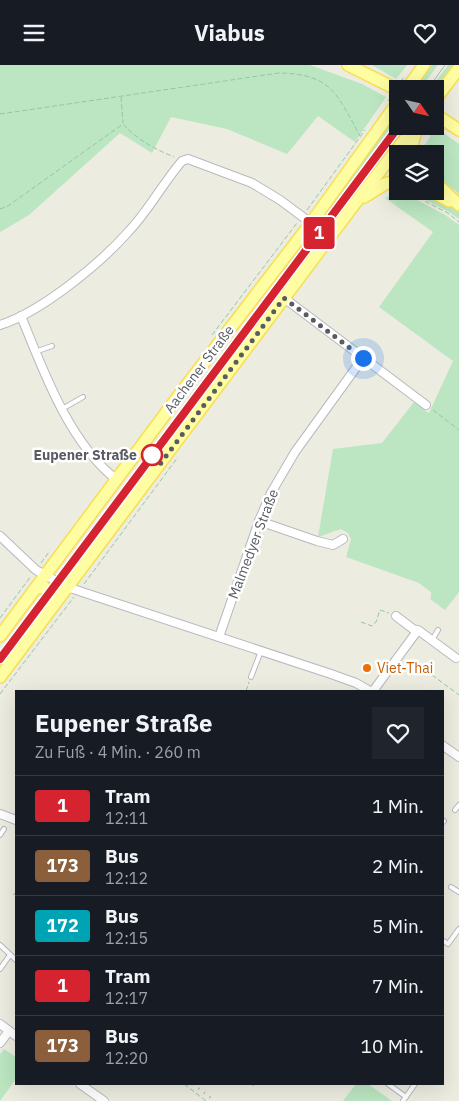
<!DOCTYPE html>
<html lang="de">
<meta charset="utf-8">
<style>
body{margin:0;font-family:"IBM Plex Sans",sans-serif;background:#20242c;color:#f1f3f6;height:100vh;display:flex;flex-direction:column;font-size:19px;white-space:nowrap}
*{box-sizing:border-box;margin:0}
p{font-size:16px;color:#9ea1a6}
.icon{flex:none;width:28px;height:28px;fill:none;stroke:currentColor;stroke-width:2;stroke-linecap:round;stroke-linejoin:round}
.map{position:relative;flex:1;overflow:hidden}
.drawer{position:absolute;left:15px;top:625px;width:429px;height:395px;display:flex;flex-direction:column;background:#171b24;border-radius:0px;box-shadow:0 5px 20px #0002}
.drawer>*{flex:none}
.badge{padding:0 10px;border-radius:4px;font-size:18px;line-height:32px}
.needle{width:32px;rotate:124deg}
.tools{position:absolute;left:389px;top:15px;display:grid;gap:10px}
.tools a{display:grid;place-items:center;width:55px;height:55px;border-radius:0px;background:#171b24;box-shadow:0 5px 20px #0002;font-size:25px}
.you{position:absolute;width:25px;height:25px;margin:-12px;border:4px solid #fff;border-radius:50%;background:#1a73e8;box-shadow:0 0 0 8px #1a73e833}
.map>.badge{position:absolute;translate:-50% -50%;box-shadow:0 0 0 2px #fff}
.round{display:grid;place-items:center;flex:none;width:52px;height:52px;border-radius:0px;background:#20242c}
.overview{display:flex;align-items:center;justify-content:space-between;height:85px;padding:0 20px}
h1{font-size:24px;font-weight:800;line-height:38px}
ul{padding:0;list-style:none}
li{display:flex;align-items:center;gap:15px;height:60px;padding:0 20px;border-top:1px solid #363941}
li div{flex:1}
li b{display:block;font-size:19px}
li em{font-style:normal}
li .badge{min-width:55px;font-weight:700;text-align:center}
header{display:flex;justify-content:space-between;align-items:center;height:65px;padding:0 20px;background:#171b24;font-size:22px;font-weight:800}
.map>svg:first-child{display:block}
</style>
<header><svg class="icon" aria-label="menu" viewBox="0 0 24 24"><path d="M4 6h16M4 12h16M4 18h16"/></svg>Viabus<svg class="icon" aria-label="heart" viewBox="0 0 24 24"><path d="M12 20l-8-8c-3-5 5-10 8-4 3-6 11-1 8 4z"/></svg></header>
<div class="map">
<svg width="459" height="1036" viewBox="0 0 459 1036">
<rect width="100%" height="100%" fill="#edece0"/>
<g fill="#bbe6c1">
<path d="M0,0H310L362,19L386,32L355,77L318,51L287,89L227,64L171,52L152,88L120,68L29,150L0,167Z"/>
<path d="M372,0H407L396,14Z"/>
<path d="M432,0H438L420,24L415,23Z"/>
<path d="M448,0H453L435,24H430Z"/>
<path d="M397,48V54L284,206L282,205Z"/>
<path d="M401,61H406L296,205L295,204Z"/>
<path d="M434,65H439L459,79V129L435,109V89H417L426,78Z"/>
<path d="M401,126L445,150L459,160V527L445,545L430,534L431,531V527L419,518L346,492L351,474L348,468L341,464L318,472L333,384L382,378L414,337L429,348L453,296L379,242L433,167L385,133Z"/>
<path d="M408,126C427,126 443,138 459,147V154L449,147Z"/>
<path d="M4,984L16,992V1014L0,1036V989Z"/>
<path d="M356,1019H368L392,1036H343Z"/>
</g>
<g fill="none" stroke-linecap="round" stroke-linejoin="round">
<g stroke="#b8b9c0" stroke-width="6">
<g id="service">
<path d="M35,287L52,281"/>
<path d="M62,344L83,332"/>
<path d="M432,575L438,565"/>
<path d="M251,612L261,586"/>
<path d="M455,745L459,740"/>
<path d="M442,758L444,756"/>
<path d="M0,770L4,764"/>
<path d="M451,822L459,827"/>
<path d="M442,875L448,879L459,864"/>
<path d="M0,880L16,895"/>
<path d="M0,904L10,890"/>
<path d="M388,1019L406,1032"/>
<path d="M403,1036L415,1019"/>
</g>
</g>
<g stroke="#b8b9c0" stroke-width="10">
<g id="minor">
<path d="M284,233L426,340"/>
<path d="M21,251C43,305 69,378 117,415"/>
<path d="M0,260C41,247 100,199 129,166C149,145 163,118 182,96L188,94L252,118L280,135L311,158"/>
<path d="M259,456L317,476L333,480L343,474"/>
<path d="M0,471L36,505L67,522L331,609L356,618L370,626"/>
<path d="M396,551L417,567"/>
<path d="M219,572L259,456L271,428L295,387L363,293"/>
<path d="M373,626L418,565L456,593"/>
<path d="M442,680L459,692"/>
<path d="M0,749L16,755"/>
<path d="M0,959L16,971"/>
<path d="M0,978L9,966"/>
<path d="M80,1019L104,1036"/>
</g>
</g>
<g stroke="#f7df4f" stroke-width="14">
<g id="primary">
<path d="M348,0L398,25"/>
<path d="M407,24L424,0"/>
<path d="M435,35L459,3"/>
<path d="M435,49L459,65"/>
<path d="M413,89V76L417,64"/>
<path d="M435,117L459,140"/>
<path d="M431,126L449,136"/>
<path d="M364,132L385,119L398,115"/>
<path d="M36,523L44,522C52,529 50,538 48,547"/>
<path d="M0,571L183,325L311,158L398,37"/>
<path d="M0,612L353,141L415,61"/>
</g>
</g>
<g stroke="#93c6a9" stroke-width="1" stroke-dasharray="5 2.5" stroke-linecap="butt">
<path d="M121,32L123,58"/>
<path d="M0,49L279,8C332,9 337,29 360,71"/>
<path d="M405,126L448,148L459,157"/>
<path d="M0,144L8,141L123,59C139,76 153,83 174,92"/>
<path d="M307,145L365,65"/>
<path d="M212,270L297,158"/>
<path d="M433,345L459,365"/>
<path d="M41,498L49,487"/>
<path d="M84,519L178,392"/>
<path d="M0,553L31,511"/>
<path d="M361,557L372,561L376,557L380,545L389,548"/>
<path d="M420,601L459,630"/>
<path d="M246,626L249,617"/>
<path d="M0,629L74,532"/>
<path d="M13,830L16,827"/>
<path d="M184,1019L206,1036"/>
<path d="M253,1021L254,1019"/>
</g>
<use href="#service" stroke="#fff" stroke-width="4"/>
<use href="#minor" stroke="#fff" stroke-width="8"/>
<use href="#primary" stroke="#fffda2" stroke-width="11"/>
<g stroke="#b4b4b5" stroke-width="1">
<path d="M428,24L445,0"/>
<path d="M0,594L399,61"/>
</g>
<path stroke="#b4b4b5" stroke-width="2.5" stroke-dasharray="1 6" stroke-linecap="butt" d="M193,1019L215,1036"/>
<path stroke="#93c6a9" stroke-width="1" stroke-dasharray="5 2.5" stroke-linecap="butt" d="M388,36L404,12"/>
</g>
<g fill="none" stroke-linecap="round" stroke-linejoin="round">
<g stroke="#fff" stroke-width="11">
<path id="line" d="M0,594L399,61"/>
</g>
<use href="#line" stroke="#d52330" stroke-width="8"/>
<path stroke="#595b62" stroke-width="5" stroke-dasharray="0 9" d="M152,390L158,402L284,233L363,293"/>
</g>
<circle fill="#fff" stroke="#d52330" stroke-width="2.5" cx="152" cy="390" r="10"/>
<circle fill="#e8710a" stroke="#fff" stroke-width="2" cx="367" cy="603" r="5"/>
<g text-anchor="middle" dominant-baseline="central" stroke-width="5" stroke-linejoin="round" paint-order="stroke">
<g font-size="14" fill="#595b62" stroke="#fff">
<text transform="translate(199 304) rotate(-53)">Aachener Straße</text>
<text transform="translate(253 479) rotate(-69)">Malmedyer Straße</text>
</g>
<g font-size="14" font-weight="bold" fill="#595b62" stroke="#fff" text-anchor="end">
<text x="137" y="390">Eupener Straße</text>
</g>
<g font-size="14" fill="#c56008" stroke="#fff" text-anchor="start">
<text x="377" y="603">Viet-Thai</text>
</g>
</g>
</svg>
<div class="tools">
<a><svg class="needle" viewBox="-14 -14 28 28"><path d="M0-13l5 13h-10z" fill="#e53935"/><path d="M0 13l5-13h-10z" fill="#9ea1a6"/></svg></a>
<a><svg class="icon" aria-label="layers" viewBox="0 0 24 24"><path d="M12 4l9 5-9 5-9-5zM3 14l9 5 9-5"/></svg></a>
</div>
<div class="you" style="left:363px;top:293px"></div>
<b class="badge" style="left:319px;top:168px;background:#d52330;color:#fff">1</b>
<section class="drawer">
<div class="overview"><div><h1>Eupener Straße</h1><p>Zu Fuß · 4 Min. · 260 m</p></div><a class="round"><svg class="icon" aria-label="heart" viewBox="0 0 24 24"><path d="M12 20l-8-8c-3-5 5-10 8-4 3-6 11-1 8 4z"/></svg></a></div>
<ul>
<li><span class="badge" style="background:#d52330;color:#fff">1</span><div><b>Tram</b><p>12:11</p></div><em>1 Min.</em></li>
<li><span class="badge" style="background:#8b5e3c;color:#fff">173</span><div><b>Bus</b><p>12:12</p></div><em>2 Min.</em></li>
<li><span class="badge" style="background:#00a3b4;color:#fff">172</span><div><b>Bus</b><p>12:15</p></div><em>5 Min.</em></li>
<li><span class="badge" style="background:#d52330;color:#fff">1</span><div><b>Tram</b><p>12:17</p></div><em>7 Min.</em></li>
<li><span class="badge" style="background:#8b5e3c;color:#fff">173</span><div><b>Bus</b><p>12:20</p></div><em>10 Min.</em></li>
</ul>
</section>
</div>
